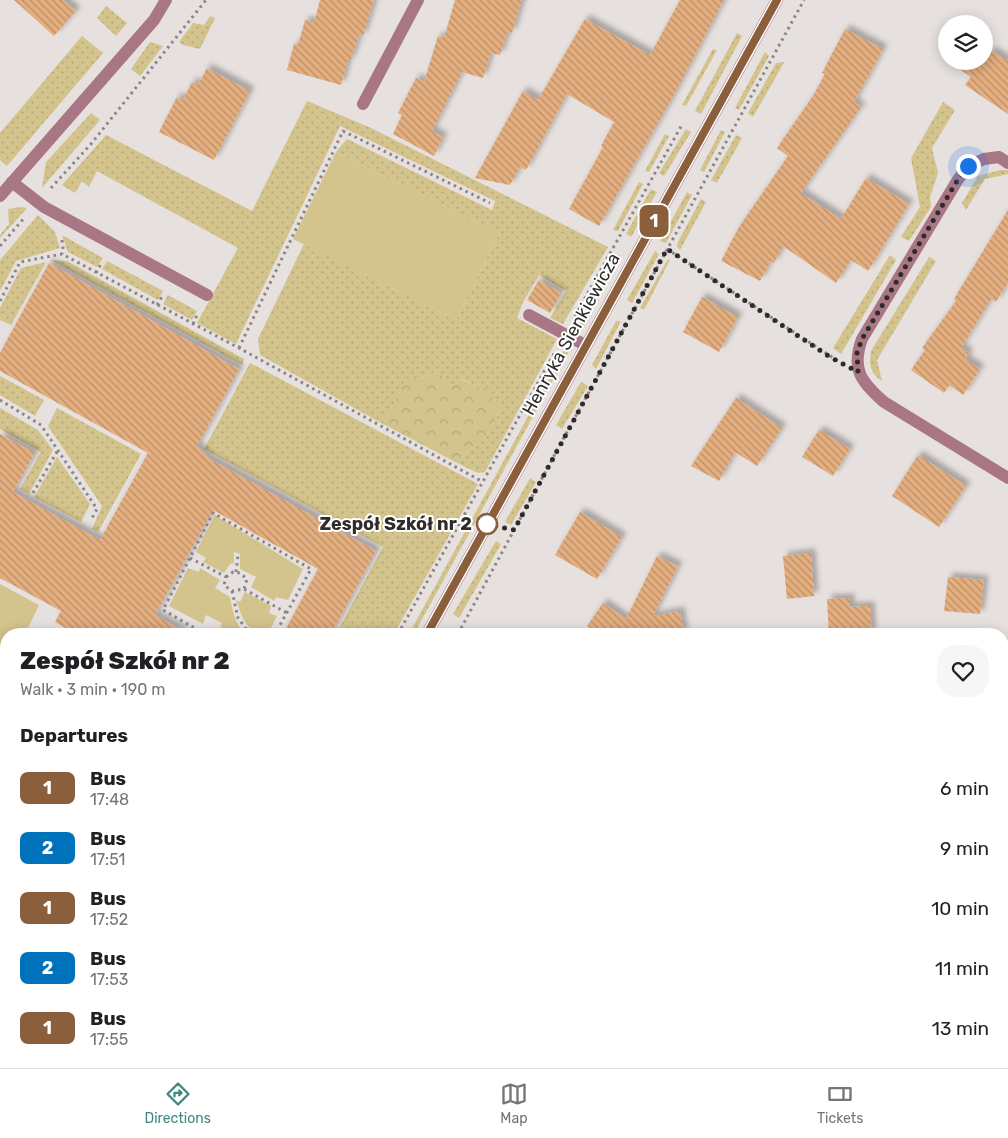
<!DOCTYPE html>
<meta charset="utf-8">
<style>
body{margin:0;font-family:Rubik,sans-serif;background:#f6f6f6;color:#202124;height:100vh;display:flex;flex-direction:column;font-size:19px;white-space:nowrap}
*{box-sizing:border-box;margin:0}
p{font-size:16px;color:#757577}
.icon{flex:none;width:28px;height:28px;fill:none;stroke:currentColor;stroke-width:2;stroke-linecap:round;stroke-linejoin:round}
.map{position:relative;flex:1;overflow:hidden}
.side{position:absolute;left:0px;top:628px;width:1009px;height:441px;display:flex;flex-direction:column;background:#fff;border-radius:20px 20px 0 0;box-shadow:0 2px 12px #0003}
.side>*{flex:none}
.badge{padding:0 10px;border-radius:8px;font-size:18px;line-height:32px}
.fabs{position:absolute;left:938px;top:15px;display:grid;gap:10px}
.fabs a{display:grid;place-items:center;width:55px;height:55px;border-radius:50%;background:#fff;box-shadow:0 2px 12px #0003;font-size:25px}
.you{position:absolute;width:25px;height:25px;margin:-12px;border:4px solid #fff;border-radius:50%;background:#1a73e8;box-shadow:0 0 0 8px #1a73e833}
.map>.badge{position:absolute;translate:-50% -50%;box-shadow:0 0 0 2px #fff}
h2{padding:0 20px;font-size:19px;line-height:45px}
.round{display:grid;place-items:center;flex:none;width:52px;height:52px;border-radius:20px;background:#f6f6f6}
.overview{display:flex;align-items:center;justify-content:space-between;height:85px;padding:0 20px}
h1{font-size:24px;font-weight:800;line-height:38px}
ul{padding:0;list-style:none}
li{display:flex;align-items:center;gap:15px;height:60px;padding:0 20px}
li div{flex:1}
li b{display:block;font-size:19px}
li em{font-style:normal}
li .badge{min-width:55px;font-weight:700;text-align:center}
.menu{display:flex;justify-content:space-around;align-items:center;height:70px;border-top:1px solid #e0e0e0;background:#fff;font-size:14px;color:#757577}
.menu a{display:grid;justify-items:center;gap:2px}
.menu .active{color:#428881}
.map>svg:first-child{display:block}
</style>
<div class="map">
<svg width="1008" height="1068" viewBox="0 0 1008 1068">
<defs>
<pattern id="grass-dots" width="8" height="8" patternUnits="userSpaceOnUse" patternTransform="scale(1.25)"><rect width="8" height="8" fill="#d3c38c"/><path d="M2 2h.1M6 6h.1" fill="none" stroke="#b5a879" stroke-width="1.8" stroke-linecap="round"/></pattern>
<pattern id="park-crowns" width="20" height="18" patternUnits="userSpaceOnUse" patternTransform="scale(1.25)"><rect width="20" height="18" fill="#d3c38c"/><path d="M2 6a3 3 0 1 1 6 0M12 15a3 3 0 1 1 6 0" fill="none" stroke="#b5a879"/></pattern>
<pattern id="building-back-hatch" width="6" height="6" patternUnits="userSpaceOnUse" patternTransform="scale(1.25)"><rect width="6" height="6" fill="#e4ae7f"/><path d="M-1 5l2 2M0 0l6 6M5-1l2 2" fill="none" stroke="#b98e68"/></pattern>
<filter id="shadow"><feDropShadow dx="4.5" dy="-4.5" stdDeviation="2.5" flood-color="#0004"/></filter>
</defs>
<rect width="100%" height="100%" fill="#e6e0de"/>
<g fill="url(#grass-dots)">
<path d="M106,6L127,23L116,36L97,18Z"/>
<path d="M210,16L215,18L200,49L183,45L179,42L193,23L204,25Z"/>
<path d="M737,33L742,36L701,114L695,111Z"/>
<path d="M82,36L103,53L7,166L0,160V133Z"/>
<path d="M150,42L163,46L140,76L131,69Z"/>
<path d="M713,49L717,50L686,106L682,105Z"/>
<path d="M765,52L769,56L739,110L735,108Z"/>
<path d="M784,62L781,68L753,117L748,113L776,63Z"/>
<path d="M307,101L371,128L608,247L563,324L550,318L566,291L539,275L523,302L517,318L557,339L485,472L478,473L457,463L473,446L482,441L489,432L502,407L499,401L493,399L491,390L482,388L461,379L455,382L453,386L447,384L443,376L428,374L421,379L407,378L383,424L260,355L258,339L304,244L456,320L499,233L336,152L347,139L492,210L495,201L340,126L236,344L197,323L238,248L97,171L89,187L82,181L75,193L62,185L106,135L252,211Z"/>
<path d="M943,102L955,110L932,148L938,173L930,197L931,207L909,241L901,237L920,207L911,158Z"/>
<path d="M91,113L100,120L42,188L46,162Z"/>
<path d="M686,129L691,132L664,176L659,173Z"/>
<path d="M721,130L725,132L704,172L700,170Z"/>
<path d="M665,134L669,136L649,172L645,171Z"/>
<path d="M736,135L742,138L717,183L711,180Z"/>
<path d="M1000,170H1008V174L985,179L966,210L962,203L978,176Z"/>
<path d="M639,182L643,184L618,231L613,230Z"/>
<path d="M651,189L657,192L631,237L626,234Z"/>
<path d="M687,192L692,195L666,243L660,241Z"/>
<path d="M701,199L706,202L680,250L677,246L678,242Z"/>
<path d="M21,207L27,208L0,238V235L9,224L8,209Z"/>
<path d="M38,215L55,232L60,248L16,261L0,291V260Z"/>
<path d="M62,235L103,258L97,267L68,252Z"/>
<path d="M655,251L659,254L632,303L627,300Z"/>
<path d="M617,254L621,256L583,326L579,324Z"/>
<path d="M890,255L896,260L841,354L833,348Z"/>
<path d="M929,257L936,261L877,360L882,381C870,373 869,365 871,351Z"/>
<path d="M668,259L670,260L644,310L640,308Z"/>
<path d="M51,260L67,261L244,359L242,365Z"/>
<path d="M107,261L163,291L158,300L102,269Z"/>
<path d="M46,262L11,325L0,320V308L21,268Z"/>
<path d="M168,295L197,311L192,320L163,304Z"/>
<path d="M616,321H621L596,369L592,365Z"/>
<path d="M566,347L570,349L414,634H409Z"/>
<path d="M250,363L478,484L394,634H336L383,547L204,449Z"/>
<path d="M0,376L44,400L35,416L0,395Z"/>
<path d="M581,382L588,386L562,429L556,425Z"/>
<path d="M0,408L38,430L53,450L29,494L20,489L41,452L0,429Z"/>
<path d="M57,408L141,454L98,532L92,529L102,506L48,426Z"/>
<path d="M57,457L90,504L81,522L34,497Z"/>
<path d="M530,478L536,482L511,525L505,522Z"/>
<path d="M496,541L501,544L459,618L453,614Z"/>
<path d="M0,1043L6,1047V1062L21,1063L26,1068H0Z"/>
</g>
<path fill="url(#park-crowns)" d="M436,372L443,376L447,384L453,386L455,382L460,379L482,388L491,389L493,399L499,401L502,407L489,432L482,441L473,446L457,463L383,424L407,378L416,376L422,379L428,374Z"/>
<g fill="#d3c38c">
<path d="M336,152L499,233L456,320L293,239Z"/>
<path d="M215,515L303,569L288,600L276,597L274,601L251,587L256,577L240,569V554L234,552V563L230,564L224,573L203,562L206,558L196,552Z"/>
<path d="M188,568L199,572L200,568L220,580L215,588L230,597C232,609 236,627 246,634H218L222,623L206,615L203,624L169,606Z"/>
<path d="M0,584L39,605L25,634H6V664L0,661Z"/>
<path d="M245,592L271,606L269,613L277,616L268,634H254L243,619L236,600L240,602Z"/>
</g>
<g fill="url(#building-back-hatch)" filter="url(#shadow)">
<path d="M14,0H63L76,11L54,36Z"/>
<path d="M320,0H374L363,36L359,35L351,60H348L341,85L287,70L294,44L298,45L305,20L314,23Z"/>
<path d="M455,0H522L512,33L508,31L500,55L491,53L483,78L462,72L432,131L443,137L434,156L393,134L402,115L398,113L416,78L424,82L438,36L444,38Z"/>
<path d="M680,0H724L671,100L599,226L569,209L603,147L601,146L614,122L567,94L526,170L520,167L510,185L475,178L523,91L538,100L585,19L650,55Z"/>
<path d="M845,29L883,49L854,102L861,107L801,193L841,219L866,178L909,204L868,271L851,260L836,283L783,246L774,263L771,261L760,281L721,261L739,227L788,156L777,148L813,96L825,74L822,73Z"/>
<path d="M992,51L1008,61V114L965,85L971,77L948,61H984Z"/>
<path d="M207,68L250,91L214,160L159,132L177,97L183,100L192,82L198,85Z"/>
<path d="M1008,210V282L996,302L991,299L961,348L969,353L965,359L980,369L963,395L949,385L944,393L911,370L925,350L922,348L956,301L954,299Z"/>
<path d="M49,263L239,369L197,446L210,459L376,551L331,634H283L318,569L213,510L155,615L188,634H76L55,622L61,611L0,578V434L35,453L13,492L100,540L148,453L0,371V353Z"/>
<path d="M539,280L561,293L550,313L527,300Z"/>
<path d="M702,297L738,317L719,352L683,332Z"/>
<path d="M736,398L782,428L757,466L735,452L719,481L691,466Z"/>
<path d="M819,430L850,449L833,476L802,457Z"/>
<path d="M918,455L966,486L939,527L892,496Z"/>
<path d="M580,512L622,537L597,579L555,555Z"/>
<path d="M811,553L814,596L787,599L783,556Z"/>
<path d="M657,556L678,566L653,616L680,611L684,634H599L587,626L603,603L626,619Z"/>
<path d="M948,577L984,580L980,614L944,611Z"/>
<path d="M850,598V607L870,606L872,634H829L827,599Z"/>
</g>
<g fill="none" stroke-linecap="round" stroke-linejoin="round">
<g stroke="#8b8685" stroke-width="3" stroke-dasharray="2.5 4" stroke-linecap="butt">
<path d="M51,188L91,144L206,0"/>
<path d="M62,240L63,247L62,254"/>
<path d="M0,246L25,217"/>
<path d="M667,249L838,361"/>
<path d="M96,273L102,262"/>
<path d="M0,301L20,262L62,254L239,348L483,482"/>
<path d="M157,305L163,295"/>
<path d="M575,316L683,123"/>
<path d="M193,324L198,313"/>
<path d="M239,348L343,131L490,203"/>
<path d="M0,400L41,425L97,509L91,520"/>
<path d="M33,493L58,450"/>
<path d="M190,558L226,577L224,585L232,591L244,589L287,613"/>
<path d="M236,572L238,555"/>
<path d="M226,577L233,572L240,573L247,579L244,589"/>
<path d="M232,591L238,618L250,634"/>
<path d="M44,634L47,628"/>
<path d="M205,634L163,610L213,513L311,569L275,634"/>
<path d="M398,634L555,352"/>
<path d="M458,634L561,443L804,0"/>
<path d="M0,667L6,670"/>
<path d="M0,677L6,680"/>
<path d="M538,1062L546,1068"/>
<path d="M620,1062L628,1068"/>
<path d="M937,1062L942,1068"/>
<path d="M171,1068L173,1062"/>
<path d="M226,1068L228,1062"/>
</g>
<g stroke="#a97685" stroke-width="12">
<path d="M363,104L418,0"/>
<path d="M1008,163L999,157L984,159L968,166L957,181L862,339C851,369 861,382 884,402L1008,478"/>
<path d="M12,182L44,207L207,295"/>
<path d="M0,196L154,20L166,0"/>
<path d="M529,315L585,345"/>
<path d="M427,634L777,0"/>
<path d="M0,709L6,712"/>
<path d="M1002,724L1008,725"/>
<path d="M0,774L6,772"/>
<path d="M1002,819L1008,807"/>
<path d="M0,828L6,833"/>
<path d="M0,1017L6,1020"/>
<path d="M87,1062L100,1068"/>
<path d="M580,1062L588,1068"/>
<path d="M199,1068L201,1062"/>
</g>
</g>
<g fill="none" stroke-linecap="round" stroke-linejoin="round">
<g stroke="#fff" stroke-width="11">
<path id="line" d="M427,634L777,0"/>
</g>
<use href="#line" stroke="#8b5e3c" stroke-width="8"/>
<path stroke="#2e2b2b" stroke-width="5" stroke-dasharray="0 9" d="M487,524L514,530L667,249L830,357L858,372L857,353L862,339L957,181L968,166"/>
</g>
<circle fill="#fff" stroke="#8b5e3c" stroke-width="2.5" cx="487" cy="524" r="10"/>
<g text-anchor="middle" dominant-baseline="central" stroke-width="4" stroke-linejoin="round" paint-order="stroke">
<g font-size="18" fill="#2e2b2b" stroke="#fff">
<text transform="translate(571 334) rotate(-61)">Henryka Sienkiewicza</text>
</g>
<g font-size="18" font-weight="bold" fill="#2e2b2b" stroke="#fff" text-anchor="end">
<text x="472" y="524">Zespół Szkół nr 2</text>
</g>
</g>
</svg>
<div class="fabs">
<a><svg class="icon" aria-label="layers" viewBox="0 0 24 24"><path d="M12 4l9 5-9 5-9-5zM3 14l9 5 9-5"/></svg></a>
</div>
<div class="you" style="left:968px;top:166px"></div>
<b class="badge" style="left:654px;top:221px;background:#8b5e3c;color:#fff">1</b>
<section class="side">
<div class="overview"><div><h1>Zespół Szkół nr 2</h1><p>Walk · 3 min · 190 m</p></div><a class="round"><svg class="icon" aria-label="heart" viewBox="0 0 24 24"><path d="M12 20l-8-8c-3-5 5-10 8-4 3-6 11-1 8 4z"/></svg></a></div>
<h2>Departures</h2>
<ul>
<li><span class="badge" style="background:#8b5e3c;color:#fff">1</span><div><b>Bus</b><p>17:48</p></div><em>6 min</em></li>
<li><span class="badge" style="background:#0072bc;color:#fff">2</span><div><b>Bus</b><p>17:51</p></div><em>9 min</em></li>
<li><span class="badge" style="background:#8b5e3c;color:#fff">1</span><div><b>Bus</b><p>17:52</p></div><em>10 min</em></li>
<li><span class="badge" style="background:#0072bc;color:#fff">2</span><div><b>Bus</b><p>17:53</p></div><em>11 min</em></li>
<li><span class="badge" style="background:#8b5e3c;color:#fff">1</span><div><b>Bus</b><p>17:55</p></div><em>13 min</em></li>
</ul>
</section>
</div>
<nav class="menu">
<a class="active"><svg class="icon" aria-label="directions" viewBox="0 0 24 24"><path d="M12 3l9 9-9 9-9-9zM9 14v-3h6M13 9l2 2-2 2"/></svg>Directions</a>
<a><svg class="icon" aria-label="map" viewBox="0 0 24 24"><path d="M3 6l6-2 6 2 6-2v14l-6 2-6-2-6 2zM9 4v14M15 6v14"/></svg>Map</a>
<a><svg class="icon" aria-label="tickets" viewBox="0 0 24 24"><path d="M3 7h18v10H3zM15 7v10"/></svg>Tickets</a>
</nav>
